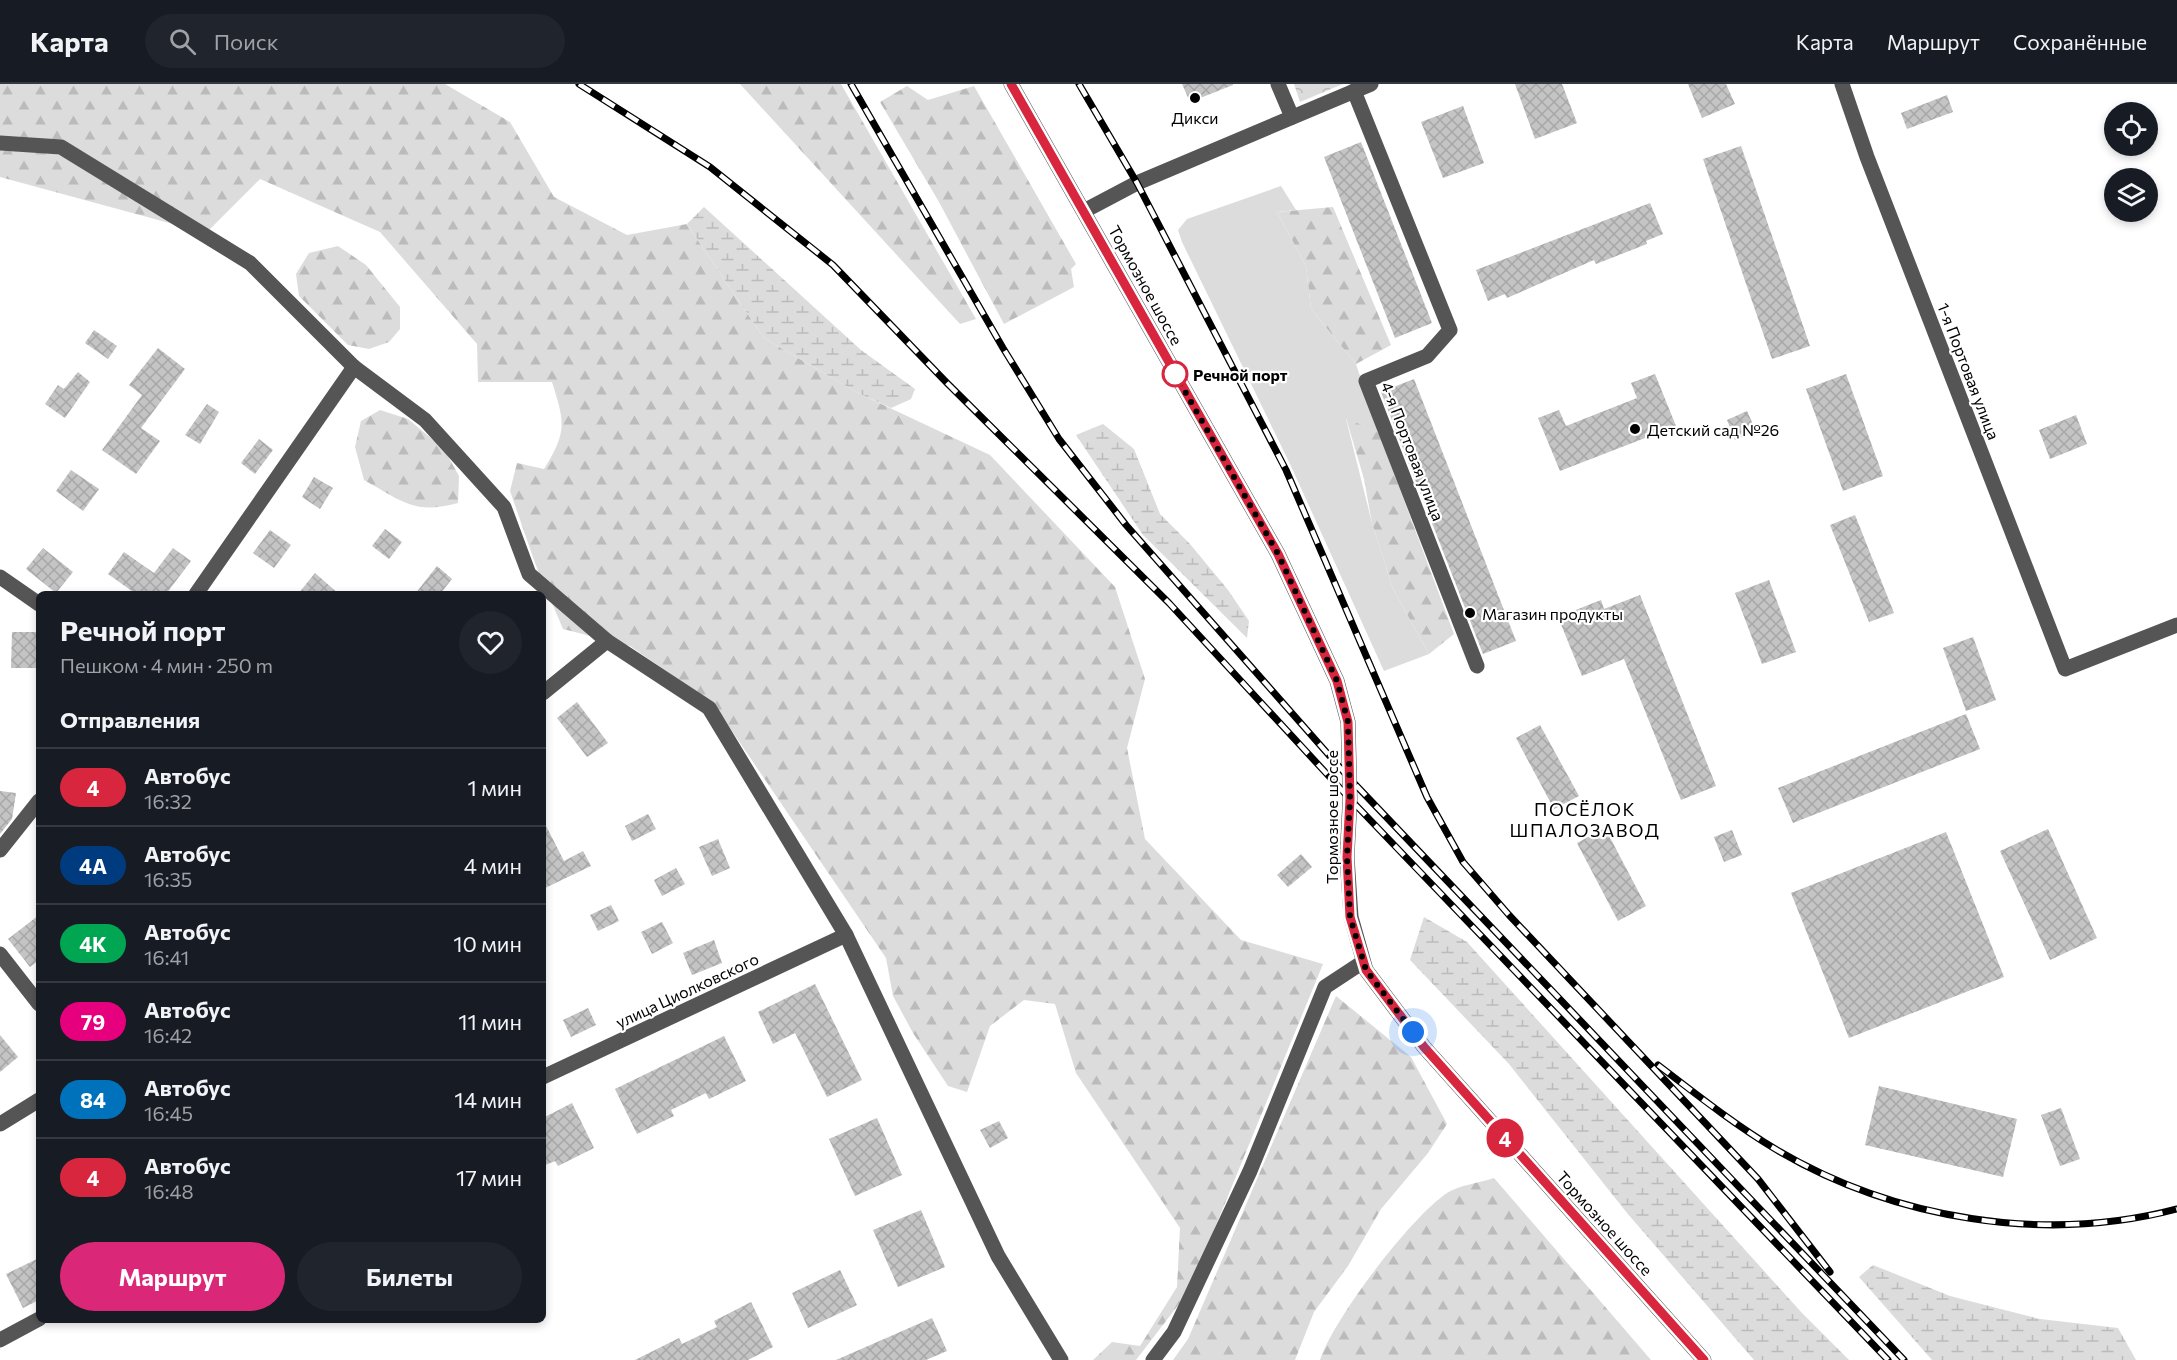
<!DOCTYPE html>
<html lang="ru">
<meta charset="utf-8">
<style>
body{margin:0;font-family:Commissioner,sans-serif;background:#20242c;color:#f1f3f6;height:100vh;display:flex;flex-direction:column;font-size:22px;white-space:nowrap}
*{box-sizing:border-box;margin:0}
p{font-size:20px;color:#9ea1a6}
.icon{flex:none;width:33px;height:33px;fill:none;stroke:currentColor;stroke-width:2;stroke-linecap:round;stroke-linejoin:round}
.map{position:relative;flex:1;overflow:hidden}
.drawer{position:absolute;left:36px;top:507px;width:510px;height:732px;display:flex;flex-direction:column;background:#171b24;border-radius:9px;box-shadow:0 3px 9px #0003}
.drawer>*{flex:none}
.badge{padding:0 12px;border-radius:20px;font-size:21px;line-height:39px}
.fabs{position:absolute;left:2104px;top:18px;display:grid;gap:12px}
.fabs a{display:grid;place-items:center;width:54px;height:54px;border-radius:50%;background:#171b24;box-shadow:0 3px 9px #0003;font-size:30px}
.you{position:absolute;width:30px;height:30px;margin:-15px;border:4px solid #fff;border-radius:50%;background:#1a73e8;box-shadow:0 0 0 9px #1a73e833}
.map>.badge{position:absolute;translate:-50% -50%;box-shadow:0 0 0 3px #fff}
h2{padding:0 24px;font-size:22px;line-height:54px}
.round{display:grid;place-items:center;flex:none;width:63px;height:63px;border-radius:32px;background:#20242c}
.headline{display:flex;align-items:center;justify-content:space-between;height:102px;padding:0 24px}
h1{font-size:28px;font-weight:700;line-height:45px}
.button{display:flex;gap:12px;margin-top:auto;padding:12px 24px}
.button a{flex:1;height:69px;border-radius:36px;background:#db2777;color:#fff;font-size:24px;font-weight:700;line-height:69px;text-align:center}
.button a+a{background:#20242c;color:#f1f3f6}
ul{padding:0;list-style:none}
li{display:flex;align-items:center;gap:18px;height:78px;padding:0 24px;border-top:2px solid #363941}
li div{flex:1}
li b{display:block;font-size:22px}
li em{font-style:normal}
li .badge{min-width:66px;font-weight:700;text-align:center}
header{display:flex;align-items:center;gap:36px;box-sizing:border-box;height:84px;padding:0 30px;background:#171b24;border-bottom:2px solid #363941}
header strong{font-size:28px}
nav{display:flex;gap:33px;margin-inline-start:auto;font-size:21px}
.search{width:420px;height:54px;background:#20242c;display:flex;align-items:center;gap:15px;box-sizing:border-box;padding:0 21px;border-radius:33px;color:#9ea1a6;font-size:22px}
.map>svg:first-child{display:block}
</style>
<header>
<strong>Карта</strong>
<div class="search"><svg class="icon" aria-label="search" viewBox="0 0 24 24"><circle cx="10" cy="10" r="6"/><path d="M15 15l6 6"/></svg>Поиск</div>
<nav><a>Карта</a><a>Маршрут</a><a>Сохранённые</a></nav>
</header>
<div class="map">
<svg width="2177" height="1276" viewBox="0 0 2177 1276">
<defs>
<pattern id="forest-firs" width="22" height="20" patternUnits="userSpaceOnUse" patternTransform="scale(1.5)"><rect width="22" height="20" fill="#dcdcdc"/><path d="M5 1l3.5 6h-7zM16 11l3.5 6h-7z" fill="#bbb"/></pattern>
<pattern id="wetland-marsh" width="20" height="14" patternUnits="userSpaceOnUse" patternTransform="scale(1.5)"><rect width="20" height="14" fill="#dcdcdc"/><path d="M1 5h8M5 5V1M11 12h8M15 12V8" fill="none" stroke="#bbb"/></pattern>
<pattern id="park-crowns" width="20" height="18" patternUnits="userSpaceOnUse" patternTransform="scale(1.5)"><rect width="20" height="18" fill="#dcdcdc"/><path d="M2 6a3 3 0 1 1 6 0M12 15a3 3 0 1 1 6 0" fill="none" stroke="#bbb"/></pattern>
<pattern id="building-cross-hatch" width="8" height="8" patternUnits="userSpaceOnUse" patternTransform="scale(1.5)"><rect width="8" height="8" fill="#c4c4c4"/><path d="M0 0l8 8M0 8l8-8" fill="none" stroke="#a7a7a7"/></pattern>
</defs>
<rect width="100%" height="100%" fill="#fff"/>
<path fill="#dcdcdc" d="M1281,102L1296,126L1277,128L1306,182L1311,225L1356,280L1379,349L1346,335L1372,439L1393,505L1429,570L1384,587L1290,380L1182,158L1178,146L1187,135Z"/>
<g fill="url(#forest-firs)">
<path d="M0,0H445L510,38L554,113L627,151L687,140L764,254L858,309L990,371L1115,503L1145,595L1127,664L1145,755L1241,856L1323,880L1189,1207L1136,1276H1093L1112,1258L1140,1262L1177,1203L1180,1144L1076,989L1055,920L1024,916L990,942L967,1008L948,1002L913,949L893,912L886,874L713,619L630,562L563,545L535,479L510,407L517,379L544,385C567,348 565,339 552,298H478L477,260L380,148L260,95L206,149L0,93Z"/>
<path d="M740,0H841L976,235L960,240Z"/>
<path d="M907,2L928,16L974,2L1076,180L1071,185L1074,203L1004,240L939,118L880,18Z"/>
<path d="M1333,123L1391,261L1356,280L1311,225L1306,182L1277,128Z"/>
<path d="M338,162L366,181L400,223V245L389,258L369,265L348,261L299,212L296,190L309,169Z"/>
<path d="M380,326L408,335L444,365L459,392L458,419C414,431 402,417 364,396L355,363L361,337Z"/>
<path d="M1346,334L1379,349L1454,550L1429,570L1393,505L1372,439L1364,395Z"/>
<path d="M1336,912L1411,973L1447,1040L1428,1069L1381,1125L1348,1182L1314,1228L1295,1276H1173L1188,1255Z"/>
<path d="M1494,1094L1651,1276H1320C1334,1234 1410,1134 1447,1109C1459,1101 1480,1099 1494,1094Z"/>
</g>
<g fill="url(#wetland-marsh)">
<path d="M704,123L861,266L915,305L911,315L891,324L858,309L764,254L687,140Z"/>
<path d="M1103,340L1134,365L1160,430L1190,460L1228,506L1249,537L1247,554L1143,451L1076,351Z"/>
<path d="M1424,833L1467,858L1802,1229L1849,1276H1754L1627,1129L1509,980L1410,876Z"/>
<path d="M1873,1181L1950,1212L2040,1235L2118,1244L2136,1276H1932L1859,1193Z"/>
</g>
<path fill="url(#park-crowns)" d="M1294,0H1343L1300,18Z"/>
<g fill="url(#building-cross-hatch)">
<path d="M1182,0H1233V1L1190,18Z"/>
<path d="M1515,0H1562L1577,39L1535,55Z"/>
<path d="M1688,0H1726L1735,20L1702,34Z"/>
<path d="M1947,11L1953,28L1907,45L1901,29Z"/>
<path d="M1463,22L1484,79L1443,94L1421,38Z"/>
<path d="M1361,58L1432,239L1395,254L1324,73Z"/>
<path d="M1741,62L1810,262L1772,275L1703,75Z"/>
<path d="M1650,119L1663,150L1646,157L1647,160L1596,180L1594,176L1507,214L1505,210L1488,217L1476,186Z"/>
<path d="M94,246L117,262L108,275L85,259Z"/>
<path d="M158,264L185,285L141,344L160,357L136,390L102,366L142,311L129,301Z"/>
<path d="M78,288L90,298L65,334L45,320L58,301L64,305Z"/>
<path d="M1655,290L1676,342L1560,387L1538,334L1559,326L1566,342L1637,314L1631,299Z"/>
<path d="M1846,290L1883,392L1843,407L1806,305Z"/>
<path d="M1414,295L1516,557L1483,570L1381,308Z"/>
<path d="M207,320L219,328L200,360L185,351Z"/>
<path d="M1747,327L1756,347L1735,356L1727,336Z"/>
<path d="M2076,331L2087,360L2050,375L2039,346Z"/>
<path d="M259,355L273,366L255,390L241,379Z"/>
<path d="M71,386L99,405L83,427L56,407Z"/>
<path d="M314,393L333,404L320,425L302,413Z"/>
<path d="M1855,431L1894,529L1869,538L1830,441Z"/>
<path d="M385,445L402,458L389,475L372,462Z"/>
<path d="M270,446L291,461L274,484L253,469Z"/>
<path d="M43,464L73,488L56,509L26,485Z"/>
<path d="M173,464L191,477L166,510H136L108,490L124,468L154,489Z"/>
<path d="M437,482L452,495L440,510H415Z"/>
<path d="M315,489L339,510H298Z"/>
<path d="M1769,496L1796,568L1762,580L1735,509Z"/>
<path d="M1640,511L1716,702L1681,716L1624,575L1582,592L1558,533L1601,516L1604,525Z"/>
<path d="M12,548H39L38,584H11Z"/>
<path d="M1973,553L1996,616L1966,627L1943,564Z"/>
<path d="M577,618L608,659L587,673L557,634Z"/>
<path d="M1966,630L1980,665L1793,739L1778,704Z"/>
<path d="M1540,641L1579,712L1554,725L1516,654Z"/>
<path d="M0,707L16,709L12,735L0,750Z"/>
<path d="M648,730L656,745L632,757L625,742Z"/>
<path d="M543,736L564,777L583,767L591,782L543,805Z"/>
<path d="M1605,744L1646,822L1618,837L1577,759Z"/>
<path d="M2048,745L2097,854L2050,876L2000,767Z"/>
<path d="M1732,746L1742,771L1724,778L1714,753Z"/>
<path d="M1946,748L2004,893L1849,954L1791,809Z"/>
<path d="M718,755L730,784L712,792L699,763Z"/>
<path d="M1301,770L1312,783L1288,803L1277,791Z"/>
<path d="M676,784L685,800L662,812L654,796Z"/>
<path d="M611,821L619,837L598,847L590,831Z"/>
<path d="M39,831V876L30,883L8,855Z"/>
<path d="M662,838L673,859L652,870L641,848Z"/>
<path d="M714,856L722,879L692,891L683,869Z"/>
<path d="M815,900L862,996L827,1013L795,949L773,960L758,928Z"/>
<path d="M588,924L596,941L571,953L563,936Z"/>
<path d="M0,951L18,973L0,988Z"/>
<path d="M724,952L746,997L709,1015L706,1009L671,1026L674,1032L637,1050L615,1005Z"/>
<path d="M1879,1002L2017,1035L2003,1093L1865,1061Z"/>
<path d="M572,1019L594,1064L558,1082L555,1077L543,1082V1034Z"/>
<path d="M2061,1024L2080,1075L2060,1082L2041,1031Z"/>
<path d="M877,1034L902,1091L855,1112L829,1055Z"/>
<path d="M999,1037L1008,1054L990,1064L980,1046Z"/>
<path d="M921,1126L945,1183L898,1203L873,1146Z"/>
<path d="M39,1174V1216L23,1224L6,1190Z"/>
<path d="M840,1186L857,1221L808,1244L792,1209Z"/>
<path d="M751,1218L773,1263L748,1276H635L679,1254L682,1260L717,1243L714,1237Z"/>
<path d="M932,1234L947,1267L926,1276H836Z"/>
</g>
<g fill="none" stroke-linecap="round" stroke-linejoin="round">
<g stroke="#555" stroke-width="15">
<path d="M1011,0L1278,470L1337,597L1348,638L1350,715L1347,773L1351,833L1366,886L1424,963L1704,1276"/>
<path d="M1278,0L1292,33"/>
<path d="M1842,0L1867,73L2065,585L2177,541"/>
<path d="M1354,7L1450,246L1427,272L1366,297L1477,582"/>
<path d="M0,59L61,63L250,179L354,283L425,336L504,423L529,490L607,557L709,624L846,851L998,1172L1061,1276"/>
<path d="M1084,127L1137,99L1371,0"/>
<path d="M0,493L39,520"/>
<path d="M196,510L354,283"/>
<path d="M543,609L607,557"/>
<path d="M0,766L39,717"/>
<path d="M0,870L39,920"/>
<path d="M543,993L846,851"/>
<path d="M0,1040L39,1016"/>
<path d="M0,1256L39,1235"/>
<path d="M1153,1276L1174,1248L1250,1087L1325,903L1363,878"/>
</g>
<g stroke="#000" stroke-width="7">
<g id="rail">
<path d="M579,0L710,83L833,181L947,299L1169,519L1350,715L1888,1276"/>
<path d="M851,0L1003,264L1059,355L1126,441L1350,695L1904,1276"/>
<path d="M1079,0L1137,99L1286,386L1427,713L1463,778L1509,831L1758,1095L1830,1188"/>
<path d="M1658,981C1697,1011 1735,1041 1777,1066C1894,1135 2045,1160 2177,1125"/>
</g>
</g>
<use href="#rail" stroke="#fff" stroke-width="4.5" stroke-dasharray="14" stroke-linecap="butt"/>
</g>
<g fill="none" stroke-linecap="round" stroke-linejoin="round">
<g stroke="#fff" stroke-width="14">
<path id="line" d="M1011,0L1278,470L1337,597L1348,638L1350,715L1347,773L1350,833L1366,886L1424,963L1704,1276"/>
</g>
<use href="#line" stroke="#d7263d" stroke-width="9"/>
<path stroke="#000" stroke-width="6" stroke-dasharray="0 10.8" d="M1175,290L1278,470L1337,597L1348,638L1350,715L1347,773L1350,833L1366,886L1413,948"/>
</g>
<g fill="#000" stroke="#fff" stroke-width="2">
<circle cx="1195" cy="14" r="6"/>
<circle cx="1635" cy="345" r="6"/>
<circle cx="1470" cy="529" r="6"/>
</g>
<circle fill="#fff" stroke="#d7263d" stroke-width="3" cx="1175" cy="290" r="12"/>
<g text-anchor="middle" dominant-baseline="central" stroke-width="4.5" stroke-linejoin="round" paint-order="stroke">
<g font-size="16" fill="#000" stroke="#fff" text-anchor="start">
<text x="1195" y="33" text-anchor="middle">Дикси</text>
<text x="1647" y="345">Детский сад №26</text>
<text x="1482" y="529">Магазин продукты</text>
</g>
<g font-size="16" fill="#000" stroke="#fff">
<text transform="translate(1146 201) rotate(61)">Тормозное шоссе</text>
<text transform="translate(1969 287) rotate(69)">1-я Портовая улица</text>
<text transform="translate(1413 367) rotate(69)">4-я Портовая улица</text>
<text transform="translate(1331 733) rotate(-90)">Тормозное шоссе</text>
<text transform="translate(687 906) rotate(-25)">улица Циолковского</text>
<text transform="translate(1605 1139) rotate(48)">Тормозное шоссе</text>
</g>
<g font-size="16" font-weight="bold" fill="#000" stroke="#fff" text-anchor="start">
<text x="1193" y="290">Речной порт</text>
</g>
<g font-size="18" letter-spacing="1.5" fill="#000" stroke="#fff">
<text x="1585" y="725">ПОСЁЛОК<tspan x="1585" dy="21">ШПАЛОЗАВОД</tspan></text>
</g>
</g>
</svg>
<div class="fabs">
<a><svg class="icon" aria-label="locate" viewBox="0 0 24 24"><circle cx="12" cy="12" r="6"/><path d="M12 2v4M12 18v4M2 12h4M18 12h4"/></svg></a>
<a><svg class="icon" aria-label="layers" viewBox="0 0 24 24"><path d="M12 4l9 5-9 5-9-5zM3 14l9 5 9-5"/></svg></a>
</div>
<div class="you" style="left:1413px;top:948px"></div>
<b class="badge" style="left:1505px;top:1054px;background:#d7263d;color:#fff">4</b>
<section class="drawer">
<div class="headline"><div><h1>Речной порт</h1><p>Пешком · 4 мин · 250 m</p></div><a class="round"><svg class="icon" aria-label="heart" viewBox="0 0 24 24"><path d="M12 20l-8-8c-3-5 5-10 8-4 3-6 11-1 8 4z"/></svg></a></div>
<h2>Отправления</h2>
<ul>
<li><span class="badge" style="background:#d7263d;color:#fff">4</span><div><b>Автобус</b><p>16:32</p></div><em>1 мин</em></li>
<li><span class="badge" style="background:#003b80;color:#fff">4А</span><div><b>Автобус</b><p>16:35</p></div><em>4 мин</em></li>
<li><span class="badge" style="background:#00a651;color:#fff">4К</span><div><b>Автобус</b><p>16:41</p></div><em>10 мин</em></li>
<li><span class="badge" style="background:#e6007e;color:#fff">79</span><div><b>Автобус</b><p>16:42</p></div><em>11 мин</em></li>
<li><span class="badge" style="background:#0072bc;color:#fff">84</span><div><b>Автобус</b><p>16:45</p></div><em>14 мин</em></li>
<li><span class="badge" style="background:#d7263d;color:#fff">4</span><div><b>Автобус</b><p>16:48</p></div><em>17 мин</em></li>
</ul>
<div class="button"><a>Маршрут</a><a>Билеты</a></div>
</section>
</div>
